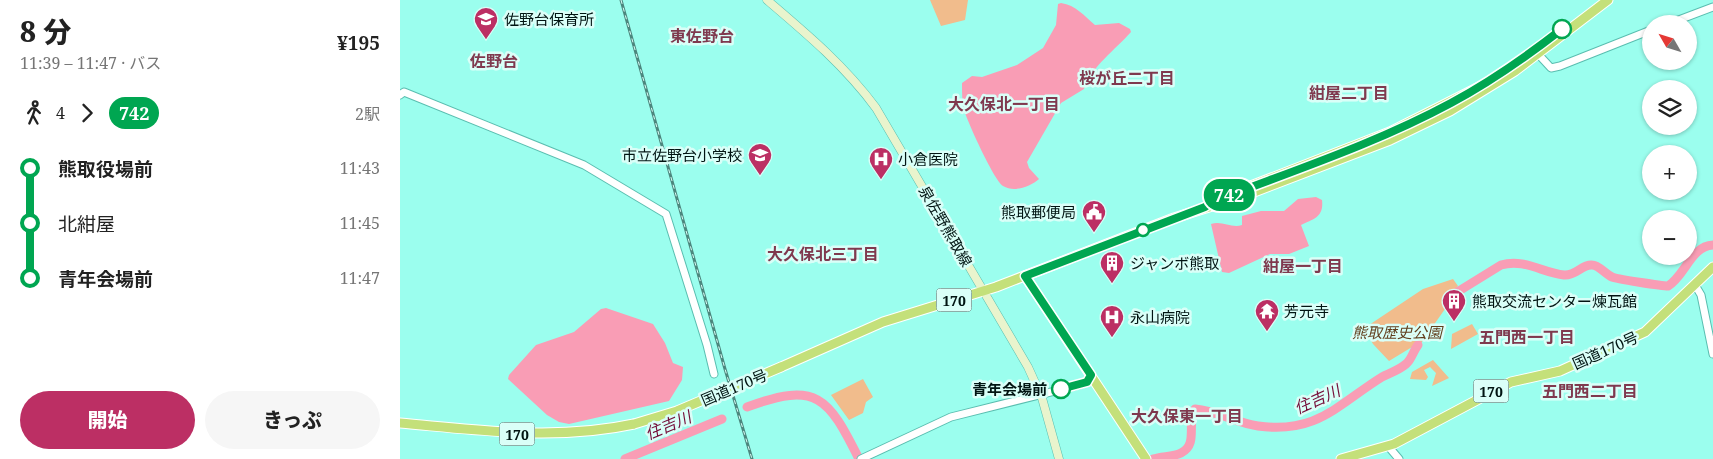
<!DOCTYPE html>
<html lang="ja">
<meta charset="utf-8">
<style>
body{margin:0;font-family:"Noto Serif","Noto Sans JP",serif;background:#f6f6f6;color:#222;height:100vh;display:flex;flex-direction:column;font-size:19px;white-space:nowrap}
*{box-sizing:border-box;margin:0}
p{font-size:16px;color:#767676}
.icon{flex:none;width:28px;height:28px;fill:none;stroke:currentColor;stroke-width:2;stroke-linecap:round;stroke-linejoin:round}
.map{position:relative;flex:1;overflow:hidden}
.side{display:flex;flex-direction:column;background:#fff;width:400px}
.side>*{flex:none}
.badge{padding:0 10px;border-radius:16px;font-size:18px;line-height:32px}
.needle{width:32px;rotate:309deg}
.controls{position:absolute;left:1242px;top:15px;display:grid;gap:10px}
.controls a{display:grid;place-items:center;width:55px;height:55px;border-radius:50%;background:#fff;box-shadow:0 1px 4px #0004;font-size:25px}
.map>.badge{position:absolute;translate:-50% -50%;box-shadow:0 0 0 2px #fff}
.legs{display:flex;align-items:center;gap:8px;height:55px;padding:0 20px;font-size:16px}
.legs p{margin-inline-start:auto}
.head{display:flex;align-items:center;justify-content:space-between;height:85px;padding:0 20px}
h1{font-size:28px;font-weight:800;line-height:38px}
.button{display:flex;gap:10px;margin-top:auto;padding:10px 20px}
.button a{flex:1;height:58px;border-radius:30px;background:#bc2f64;color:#fff;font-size:20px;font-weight:800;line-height:58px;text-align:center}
.button a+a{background:#f6f6f6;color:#222}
ul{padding:0 20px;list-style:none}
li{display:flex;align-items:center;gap:18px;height:55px;font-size:19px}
li i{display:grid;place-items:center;width:8px;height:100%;margin:0 6px;background:currentColor}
li i::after{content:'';width:12px;height:12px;margin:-6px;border:4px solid;border-radius:50%;background:#fff}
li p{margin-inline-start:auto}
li:first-child i{background:linear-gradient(#0000 50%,currentColor 0)}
li:last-child i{background:linear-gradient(currentColor 50%,#0000 0)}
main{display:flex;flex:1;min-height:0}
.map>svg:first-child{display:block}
</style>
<main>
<section class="side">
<div class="head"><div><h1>8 分</h1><p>11:39 – 11:47 · バス</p></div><b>¥195</b></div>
<div class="legs"><svg class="icon" aria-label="walk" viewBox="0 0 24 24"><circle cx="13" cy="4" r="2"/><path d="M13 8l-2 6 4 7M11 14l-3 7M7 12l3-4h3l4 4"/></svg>4<svg class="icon" aria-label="forward" viewBox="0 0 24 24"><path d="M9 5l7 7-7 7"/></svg><b class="badge" style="background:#00a651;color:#fff">742</b><p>2駅</p></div>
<ul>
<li><i style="color:#00a651"></i><b>熊取役場前</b><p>11:43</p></li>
<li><i style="color:#00a651"></i><span>北紺屋</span><p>11:45</p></li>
<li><i style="color:#00a651"></i><b>青年会場前</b><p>11:47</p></li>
</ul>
<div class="button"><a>開始</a><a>きっぷ</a></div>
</section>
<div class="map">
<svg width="1313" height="459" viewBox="0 0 1313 459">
<rect width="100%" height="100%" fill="#9bfeee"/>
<g fill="#f1bc8c">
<path d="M530,0H568L565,20L541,26Z"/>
<path d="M1053,279L1058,286L1049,297L1052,299L1019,346L1017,344L989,361L973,344L965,330L966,327L1023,289Z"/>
<path d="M1072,324L1078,334L1051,349L1052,334Z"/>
<path d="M1033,360L1049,378L1032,386L1036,373L1030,367L1024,370L1028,377L1026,380L1010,379L1012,372Z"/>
<path d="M463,379L473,397L466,402L463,413L449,420L431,395Z"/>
</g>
<g fill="#f99db5">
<path d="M661,3C676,5 684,16 695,25L719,23L730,29L731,32C715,50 692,66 684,89L661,103L627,162L629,168L639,179C631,186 615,193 603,186C594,180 568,123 564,110C562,102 562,92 562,83L572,76L582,77L617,65L643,48L656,25L658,4Z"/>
<path d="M916,197L922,200C924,217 914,219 901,225L909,246L889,254H870L829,273L822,272L811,224C822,220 832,229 842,225V216L861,211H884L898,199Z"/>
<path d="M206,308L253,324L265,343L273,363L283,367L282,380L269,401L169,424L159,422L147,415L108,379L109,375L136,345L174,332L201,309Z"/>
</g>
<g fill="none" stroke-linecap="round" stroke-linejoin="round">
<g stroke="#f99db5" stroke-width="9">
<path d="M1054,294L1101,265C1124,258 1143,273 1164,275C1176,276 1182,264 1192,265C1199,265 1205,274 1212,277C1216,279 1262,286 1268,286C1285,276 1291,246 1313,245"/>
<path d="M347,407C417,381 428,397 459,459"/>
<path d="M225,459L322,419"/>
<path d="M753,459C762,456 773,457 781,453C799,444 786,423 795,409C818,411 836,423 858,426C917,434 937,405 982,377C990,373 999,370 1006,364C1012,359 1013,351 1018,345"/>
</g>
<g stroke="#5abeb0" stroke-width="9">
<g id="tertiary">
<path d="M1268,24L1313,7"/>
<path d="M1139,55L1151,68L1160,66L1251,30"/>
<path d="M0,95L4,92L184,165L266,214L307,345L314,374"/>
<path d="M1295,285L1301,295L1313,354"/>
<path d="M988,446L999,459"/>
<path d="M461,459L551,417L679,385L687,382L691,375"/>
</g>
</g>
<g stroke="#5abeb0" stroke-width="9">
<path id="secondary" d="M367,0C407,34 445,66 476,108L628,367L642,398L659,459"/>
</g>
<g stroke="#fff" stroke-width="11">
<g id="trunk">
<path d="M843,189L990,132L1083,85"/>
<path d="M625,276L746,459"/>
<path d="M381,367L483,322L596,287L774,218L841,197L990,140L1050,111L1115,71L1208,0"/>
<path d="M0,423C79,430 155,441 234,424"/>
<path d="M941,459L994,444L1111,382L1160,371L1245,332L1313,267"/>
</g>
</g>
<use href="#tertiary" stroke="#fff" stroke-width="7"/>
<use href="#secondary" stroke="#e9f4cd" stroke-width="8"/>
<use href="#trunk" stroke="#c4e07a" stroke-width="9"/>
<g stroke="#4c867d" stroke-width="3">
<path id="rail" d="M221,0L325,369L352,459"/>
</g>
<use href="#rail" stroke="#dafff8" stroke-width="1" stroke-dasharray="4" stroke-linecap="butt"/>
<g stroke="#fff" stroke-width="11" stroke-linecap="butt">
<path id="trunk-bridge" d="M234,424L277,411L381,367"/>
</g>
<use href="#trunk-bridge" stroke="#c4e07a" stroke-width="9"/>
</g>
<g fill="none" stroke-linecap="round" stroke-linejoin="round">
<g stroke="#fff" stroke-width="11">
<path id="line-1" d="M661,389L687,382L691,375L625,276L805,207L812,202C892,171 975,144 1051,103C1090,82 1126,57 1162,29"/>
</g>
<use href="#line-1" stroke="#00a651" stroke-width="8"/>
</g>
<defs>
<g id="school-pin" transform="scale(1.25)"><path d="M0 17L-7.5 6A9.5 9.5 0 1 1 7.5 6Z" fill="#bc2f64" stroke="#dafff8"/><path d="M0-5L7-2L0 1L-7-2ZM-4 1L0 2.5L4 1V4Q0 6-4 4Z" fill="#fff"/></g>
<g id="hospital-pin" transform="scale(1.25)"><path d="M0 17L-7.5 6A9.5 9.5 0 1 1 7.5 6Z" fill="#bc2f64" stroke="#dafff8"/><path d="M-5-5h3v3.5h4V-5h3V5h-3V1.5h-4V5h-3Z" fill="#fff"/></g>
<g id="civic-pin" transform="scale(1.25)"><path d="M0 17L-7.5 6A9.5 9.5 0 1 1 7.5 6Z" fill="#bc2f64" stroke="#dafff8"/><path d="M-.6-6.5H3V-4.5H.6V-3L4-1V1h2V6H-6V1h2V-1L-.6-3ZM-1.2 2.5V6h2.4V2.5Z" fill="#fff"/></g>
<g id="building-pin" transform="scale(1.25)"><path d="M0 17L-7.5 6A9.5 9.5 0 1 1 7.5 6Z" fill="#bc2f64" stroke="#dafff8"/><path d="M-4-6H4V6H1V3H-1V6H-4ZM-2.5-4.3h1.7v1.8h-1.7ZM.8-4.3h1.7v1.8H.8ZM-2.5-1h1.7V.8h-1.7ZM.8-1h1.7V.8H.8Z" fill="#fff"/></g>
<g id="temple-pin" transform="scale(1.25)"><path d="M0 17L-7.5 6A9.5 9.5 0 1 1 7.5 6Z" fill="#bc2f64" stroke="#dafff8"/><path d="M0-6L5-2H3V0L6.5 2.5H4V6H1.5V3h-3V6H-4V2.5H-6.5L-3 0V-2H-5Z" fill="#fff"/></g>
</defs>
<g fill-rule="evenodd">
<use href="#school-pin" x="86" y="19"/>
<use href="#school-pin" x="360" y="155"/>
<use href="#hospital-pin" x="481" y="159"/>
<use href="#civic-pin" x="694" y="212"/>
<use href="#building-pin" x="712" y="263"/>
<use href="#building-pin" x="1054" y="301"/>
<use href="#temple-pin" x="867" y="311"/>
<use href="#hospital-pin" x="712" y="317"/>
</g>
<g fill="#fff" stroke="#00a651" stroke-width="2.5">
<circle cx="1162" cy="29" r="9"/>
<circle cx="743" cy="230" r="6"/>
<circle cx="661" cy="389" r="9"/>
</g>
<g text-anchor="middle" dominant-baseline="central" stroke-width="5" stroke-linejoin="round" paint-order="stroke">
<g fill="#dafff8" stroke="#425a57" stroke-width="1">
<rect x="536.5" y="288.5" width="35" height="23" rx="4"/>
<rect x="1073.5" y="379.5" width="35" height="23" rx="4"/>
<rect x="99.5" y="422.5" width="35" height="23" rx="4"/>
</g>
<g font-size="14" font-weight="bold" fill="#011412">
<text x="554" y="300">170</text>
<text x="1091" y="391">170</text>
<text x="117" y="434">170</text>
</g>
<g font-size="15" fill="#011412" stroke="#dafff8" text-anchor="start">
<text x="104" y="19">佐野台保育所</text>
<text x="342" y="155" text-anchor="end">市立佐野台小学校</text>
<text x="498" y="159">小倉医院</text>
<text x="676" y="212" text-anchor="end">熊取郵便局</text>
<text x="730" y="263">ジャンボ熊取</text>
<text x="1072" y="301">熊取交流センター煉瓦館</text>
<text x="884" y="311">芳元寺</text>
<text x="730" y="317">永山病院</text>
</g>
<g font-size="15" fill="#011412" stroke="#dafff8">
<text transform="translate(546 226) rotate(60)">泉佐野熊取線</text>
<text transform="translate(1205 350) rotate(-24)">国道170号</text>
<text transform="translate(334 387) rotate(-23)">国道170号</text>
</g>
<g font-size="15" font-style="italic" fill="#613e1c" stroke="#dafff8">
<text x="997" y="332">熊取歴史公園</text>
</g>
<g font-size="15" font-weight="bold" fill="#011412" stroke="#dafff8" text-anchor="end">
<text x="647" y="389">青年会場前</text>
</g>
<g font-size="16" font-weight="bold" fill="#7f394e" stroke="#dafff8">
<text x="302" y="36">東佐野台</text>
<text x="94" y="61">佐野台</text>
<text x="727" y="78">桜が丘二丁目</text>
<text x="949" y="93">紺屋二丁目</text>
<text x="604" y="104">大久保北一丁目</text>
<text x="423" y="254">大久保北三丁目</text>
<text x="903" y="266">紺屋一丁目</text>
<text x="1127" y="337">五門西一丁目</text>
<text x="1190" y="391">五門西二丁目</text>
<text x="787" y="416">大久保東一丁目</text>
</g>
<g font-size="16" font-style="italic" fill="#750e39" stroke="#dafff8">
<text transform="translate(917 399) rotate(-24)">住吉川</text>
<text transform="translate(268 425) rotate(-23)">住吉川</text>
</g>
</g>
</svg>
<div class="controls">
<a><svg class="needle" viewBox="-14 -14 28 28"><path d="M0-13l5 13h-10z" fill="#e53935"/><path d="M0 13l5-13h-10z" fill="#767676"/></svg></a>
<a><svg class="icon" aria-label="layers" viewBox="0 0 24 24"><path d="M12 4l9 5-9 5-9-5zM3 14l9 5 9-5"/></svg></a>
<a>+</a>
<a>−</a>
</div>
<b class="badge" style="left:829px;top:195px;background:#00a651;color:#fff">742</b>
</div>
</main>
